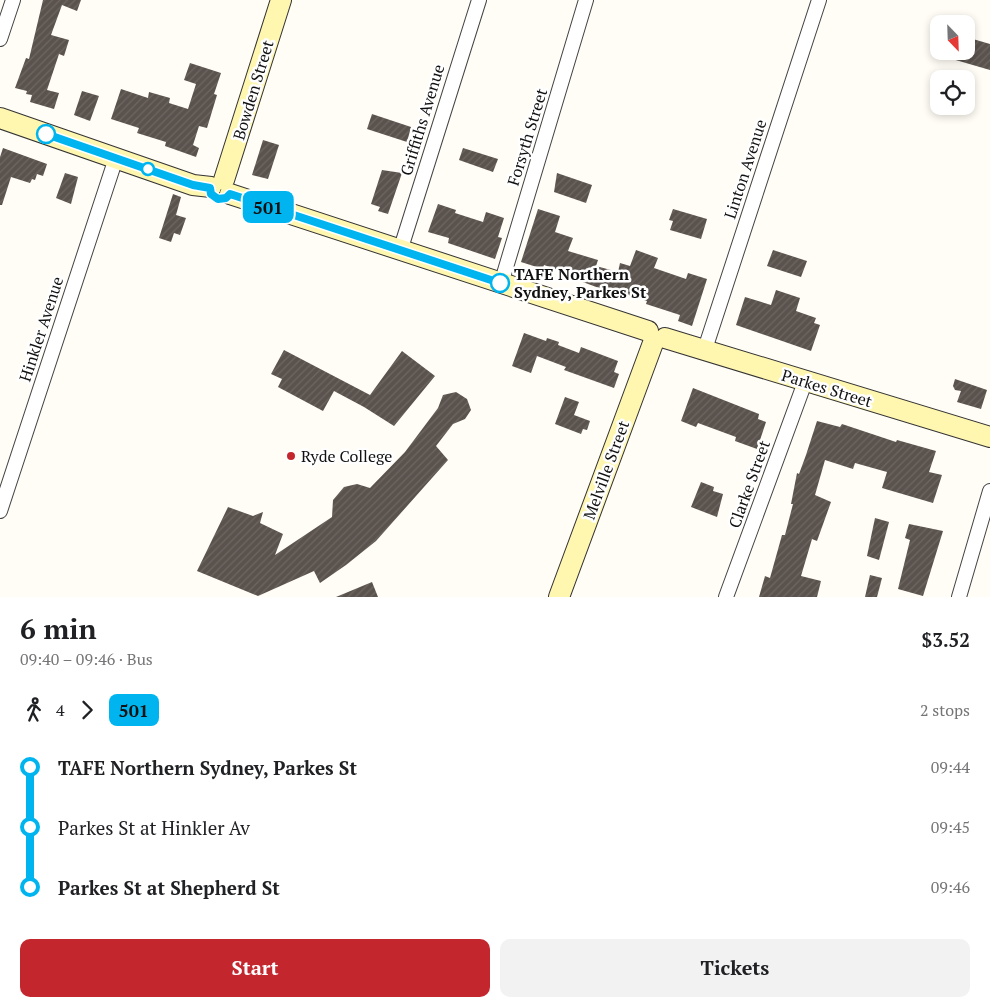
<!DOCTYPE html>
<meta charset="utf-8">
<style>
body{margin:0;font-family:"PT Serif",serif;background:#f2f2f2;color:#202124;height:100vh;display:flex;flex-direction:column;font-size:19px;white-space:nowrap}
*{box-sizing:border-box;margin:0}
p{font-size:16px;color:#757577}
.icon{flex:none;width:28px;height:28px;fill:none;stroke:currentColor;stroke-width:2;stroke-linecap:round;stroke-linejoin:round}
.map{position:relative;height:597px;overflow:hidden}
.side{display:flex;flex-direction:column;background:#fff;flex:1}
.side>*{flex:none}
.badge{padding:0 10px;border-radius:8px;font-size:18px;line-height:32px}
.needle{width:32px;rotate:157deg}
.fabs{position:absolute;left:930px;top:15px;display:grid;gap:10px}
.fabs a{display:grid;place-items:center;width:45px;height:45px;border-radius:10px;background:#fff;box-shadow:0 2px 8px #0003;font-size:25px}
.map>.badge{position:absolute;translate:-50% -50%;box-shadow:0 0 0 2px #fff}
.legs{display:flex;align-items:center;gap:8px;height:55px;padding:0 20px;font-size:16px}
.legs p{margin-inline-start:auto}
.head{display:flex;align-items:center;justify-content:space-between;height:85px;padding:0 20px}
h1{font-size:28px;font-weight:600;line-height:38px}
.button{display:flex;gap:10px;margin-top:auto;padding:10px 20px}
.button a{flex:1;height:58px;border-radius:10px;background:#c4262e;color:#fff;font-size:20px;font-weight:600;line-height:58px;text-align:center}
.button a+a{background:#f2f2f2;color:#202124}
ul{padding:0 20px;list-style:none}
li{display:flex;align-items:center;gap:18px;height:60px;font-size:19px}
li i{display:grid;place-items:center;width:8px;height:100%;margin:0 6px;background:currentColor}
li i::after{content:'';width:12px;height:12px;margin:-6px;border:4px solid;border-radius:50%;background:#fff}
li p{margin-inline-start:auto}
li:first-child i{background:linear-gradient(#0000 50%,currentColor 0)}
li:last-child i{background:linear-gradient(currentColor 50%,#0000 0)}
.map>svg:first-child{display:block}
</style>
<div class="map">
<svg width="990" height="597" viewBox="0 0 990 597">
<defs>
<pattern id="building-hatch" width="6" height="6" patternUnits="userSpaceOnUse" patternTransform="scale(1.25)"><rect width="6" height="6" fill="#5a524d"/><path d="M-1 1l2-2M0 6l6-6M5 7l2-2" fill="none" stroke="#6d6662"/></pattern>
</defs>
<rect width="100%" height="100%" fill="#fffdf5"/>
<g fill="url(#building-hatch)">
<path d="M43,0H81L77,11L62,5L51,35L69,40L64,56L59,54L47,90L59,93L54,109L30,102L32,95L26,94L27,91L15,88L26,58L29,59Z"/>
<path d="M966,37L990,44V70L935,54V51H966Z"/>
<path d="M190,63L221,73L214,94L217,95L207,128L199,126L193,145L199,148L196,157L165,146L166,142L137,133L139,128L111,119L121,89L148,98L149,92L170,98L169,103L188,109L196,84L184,80Z"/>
<path d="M82,91L99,96L90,121L74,115Z"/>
<path d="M372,114L411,127L407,142L367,129Z"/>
<path d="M263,140L279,145L268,179L252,175Z"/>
<path d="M3,148L47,164L43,176L37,174L35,180L32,179L30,183L11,177L2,205H0V157Z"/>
<path d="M463,148L498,159L493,172L459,160Z"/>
<path d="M382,170L402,173L388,214L378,211L380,207L371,204Z"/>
<path d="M65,173L78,177L71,204L56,198Z"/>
<path d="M557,173L592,185L586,203L554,192Z"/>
<path d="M173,194L181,197L176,215L186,218L180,235L174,233L171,242L159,238Z"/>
<path d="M438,204L456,210L455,213L483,222L486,212L504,218L498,237L502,238L495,259L448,243L449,238L428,232Z"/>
<path d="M538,209L560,216L555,232L573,238L568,251L598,260L596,266L618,272L620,263L630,266L636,250L658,258L654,268L686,279L688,273L707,279L692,326L678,321L680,315L646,304L647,301L619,292L618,296L598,291L599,288L580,281L581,278L544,265L543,269L521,262Z"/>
<path d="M673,209L707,219L701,239L670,230L673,221L669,220Z"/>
<path d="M773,250L807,261L801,277L767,266Z"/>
<path d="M776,290L800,298L796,311L816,318L814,323L820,325L811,351L736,325L745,297L771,305Z"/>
<path d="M524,333L546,341L547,338L559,342L558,345L579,353L581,347L618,361L614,372L619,374L614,388L564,370L566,367L537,356L531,373L512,366Z"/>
<path d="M284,350L370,395L402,351L435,376L394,426L364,407L334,391L323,411L278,387L282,379L271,374Z"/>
<path d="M955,379L987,390L981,409L957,402L961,391L955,390L953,386Z"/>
<path d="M693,388L759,414L758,419L766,422L757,449L735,441L736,437L698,423L696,427L681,421Z"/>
<path d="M456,392L467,399L471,410L465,419L453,424L436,446L448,460L376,541L346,565L320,583L314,571L258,596L197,571L228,507L253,516L263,512L260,523L283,534L275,555L332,517L333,500L344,487L357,484L370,488L405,452L438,408L443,395Z"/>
<path d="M565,397L579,402L574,415L590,421L587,430L583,429L581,434L555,424Z"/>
<path d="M817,421L840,427L842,424L896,442L897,440L936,451L929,472L942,475L933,503L882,488L887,472L855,463L853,469L825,460L815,495L831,502L817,541L812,539L801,576L821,581L817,597H759L765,576L770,578L782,535H785L793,504H791L797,473L799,474L806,455Z"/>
<path d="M701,482L714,487L713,491L723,494L717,517L691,507Z"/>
<path d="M875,518L889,522L879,560L867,556Z"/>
<path d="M909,524L943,531L923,596L898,589L910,540L905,538Z"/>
<path d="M870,575L882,578L877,597H865Z"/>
<path d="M372,582L378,597H336Z"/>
</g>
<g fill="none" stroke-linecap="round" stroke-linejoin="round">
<g stroke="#444" stroke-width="16">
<g id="street">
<path d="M0,39L13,0"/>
<path d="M400,251L479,0"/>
<path d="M501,284L586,0"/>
<path d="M705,349L819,0"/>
<path d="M0,511L116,158"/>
<path d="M726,597L805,382"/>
<path d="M959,597L990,491"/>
</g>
</g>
<g stroke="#333" stroke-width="22">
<g id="secondary">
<path d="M0,118L193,185L211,187"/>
<path d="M224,180L281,0"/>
<path d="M230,194L648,331"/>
<path d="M665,338L990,437"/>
<path d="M559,597L653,343"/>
</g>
</g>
<use href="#street" stroke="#fff" stroke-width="14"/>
<use href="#secondary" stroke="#fff6b0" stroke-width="20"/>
</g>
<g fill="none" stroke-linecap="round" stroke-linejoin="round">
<g stroke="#fff" stroke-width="11">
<path id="line-1" d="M46,134L193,185L210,188L211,194L218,199L226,198L230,194L500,283"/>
</g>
<use href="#line-1" stroke="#00b5ef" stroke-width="8"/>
</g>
<g fill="#fff" stroke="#00b5ef" stroke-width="2.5">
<circle cx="46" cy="134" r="9"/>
<circle cx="148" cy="169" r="6"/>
<circle cx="500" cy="283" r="9"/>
</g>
<circle fill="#c4262e" stroke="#fff" stroke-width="2" cx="291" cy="456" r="5"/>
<g text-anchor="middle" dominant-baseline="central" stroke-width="5" stroke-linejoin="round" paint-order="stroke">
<g font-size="16" fill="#111" stroke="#fff">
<text transform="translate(253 90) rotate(-73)">Bowden Street</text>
<text transform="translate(422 120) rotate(-73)">Griffiths Avenue</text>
<text transform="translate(527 137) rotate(-73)">Forsyth Street</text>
<text transform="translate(745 169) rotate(-72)">Linton Avenue</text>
<text transform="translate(41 329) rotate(-72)">Hinkler Avenue</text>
<text transform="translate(827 388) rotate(17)">Parkes Street</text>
<text transform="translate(606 470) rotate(-70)">Melville Street</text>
<text transform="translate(749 484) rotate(-70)">Clarke Street</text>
</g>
<g font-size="16" font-weight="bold" fill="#111" stroke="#fff" text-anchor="start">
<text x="514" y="274">TAFE Northern<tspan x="514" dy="18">Sydney, Parkes St</tspan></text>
</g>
<g font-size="16" fill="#111" stroke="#fff" text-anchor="start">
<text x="301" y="456">Ryde College</text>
</g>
</g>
</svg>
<div class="fabs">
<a><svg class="needle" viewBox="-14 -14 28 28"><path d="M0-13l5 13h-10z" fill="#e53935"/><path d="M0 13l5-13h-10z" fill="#757577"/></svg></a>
<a><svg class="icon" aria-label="locate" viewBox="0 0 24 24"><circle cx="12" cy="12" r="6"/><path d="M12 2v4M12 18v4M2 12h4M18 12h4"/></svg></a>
</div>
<b class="badge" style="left:268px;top:207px;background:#00b5ef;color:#111">501</b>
</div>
<section class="side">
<div class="head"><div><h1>6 min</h1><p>09:40 – 09:46 · Bus</p></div><b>$3.52</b></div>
<div class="legs"><svg class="icon" aria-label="walk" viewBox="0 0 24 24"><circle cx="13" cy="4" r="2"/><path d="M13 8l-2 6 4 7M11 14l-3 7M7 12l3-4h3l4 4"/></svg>4<svg class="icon" aria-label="forward" viewBox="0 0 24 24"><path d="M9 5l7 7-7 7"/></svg><b class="badge" style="background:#00b5ef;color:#111">501</b><p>2 stops</p></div>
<ul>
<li><i style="color:#00b5ef"></i><b>TAFE Northern Sydney, Parkes St</b><p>09:44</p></li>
<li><i style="color:#00b5ef"></i><span>Parkes St at Hinkler Av</span><p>09:45</p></li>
<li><i style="color:#00b5ef"></i><b>Parkes St at Shepherd St</b><p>09:46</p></li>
</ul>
<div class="button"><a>Start</a><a>Tickets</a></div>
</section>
